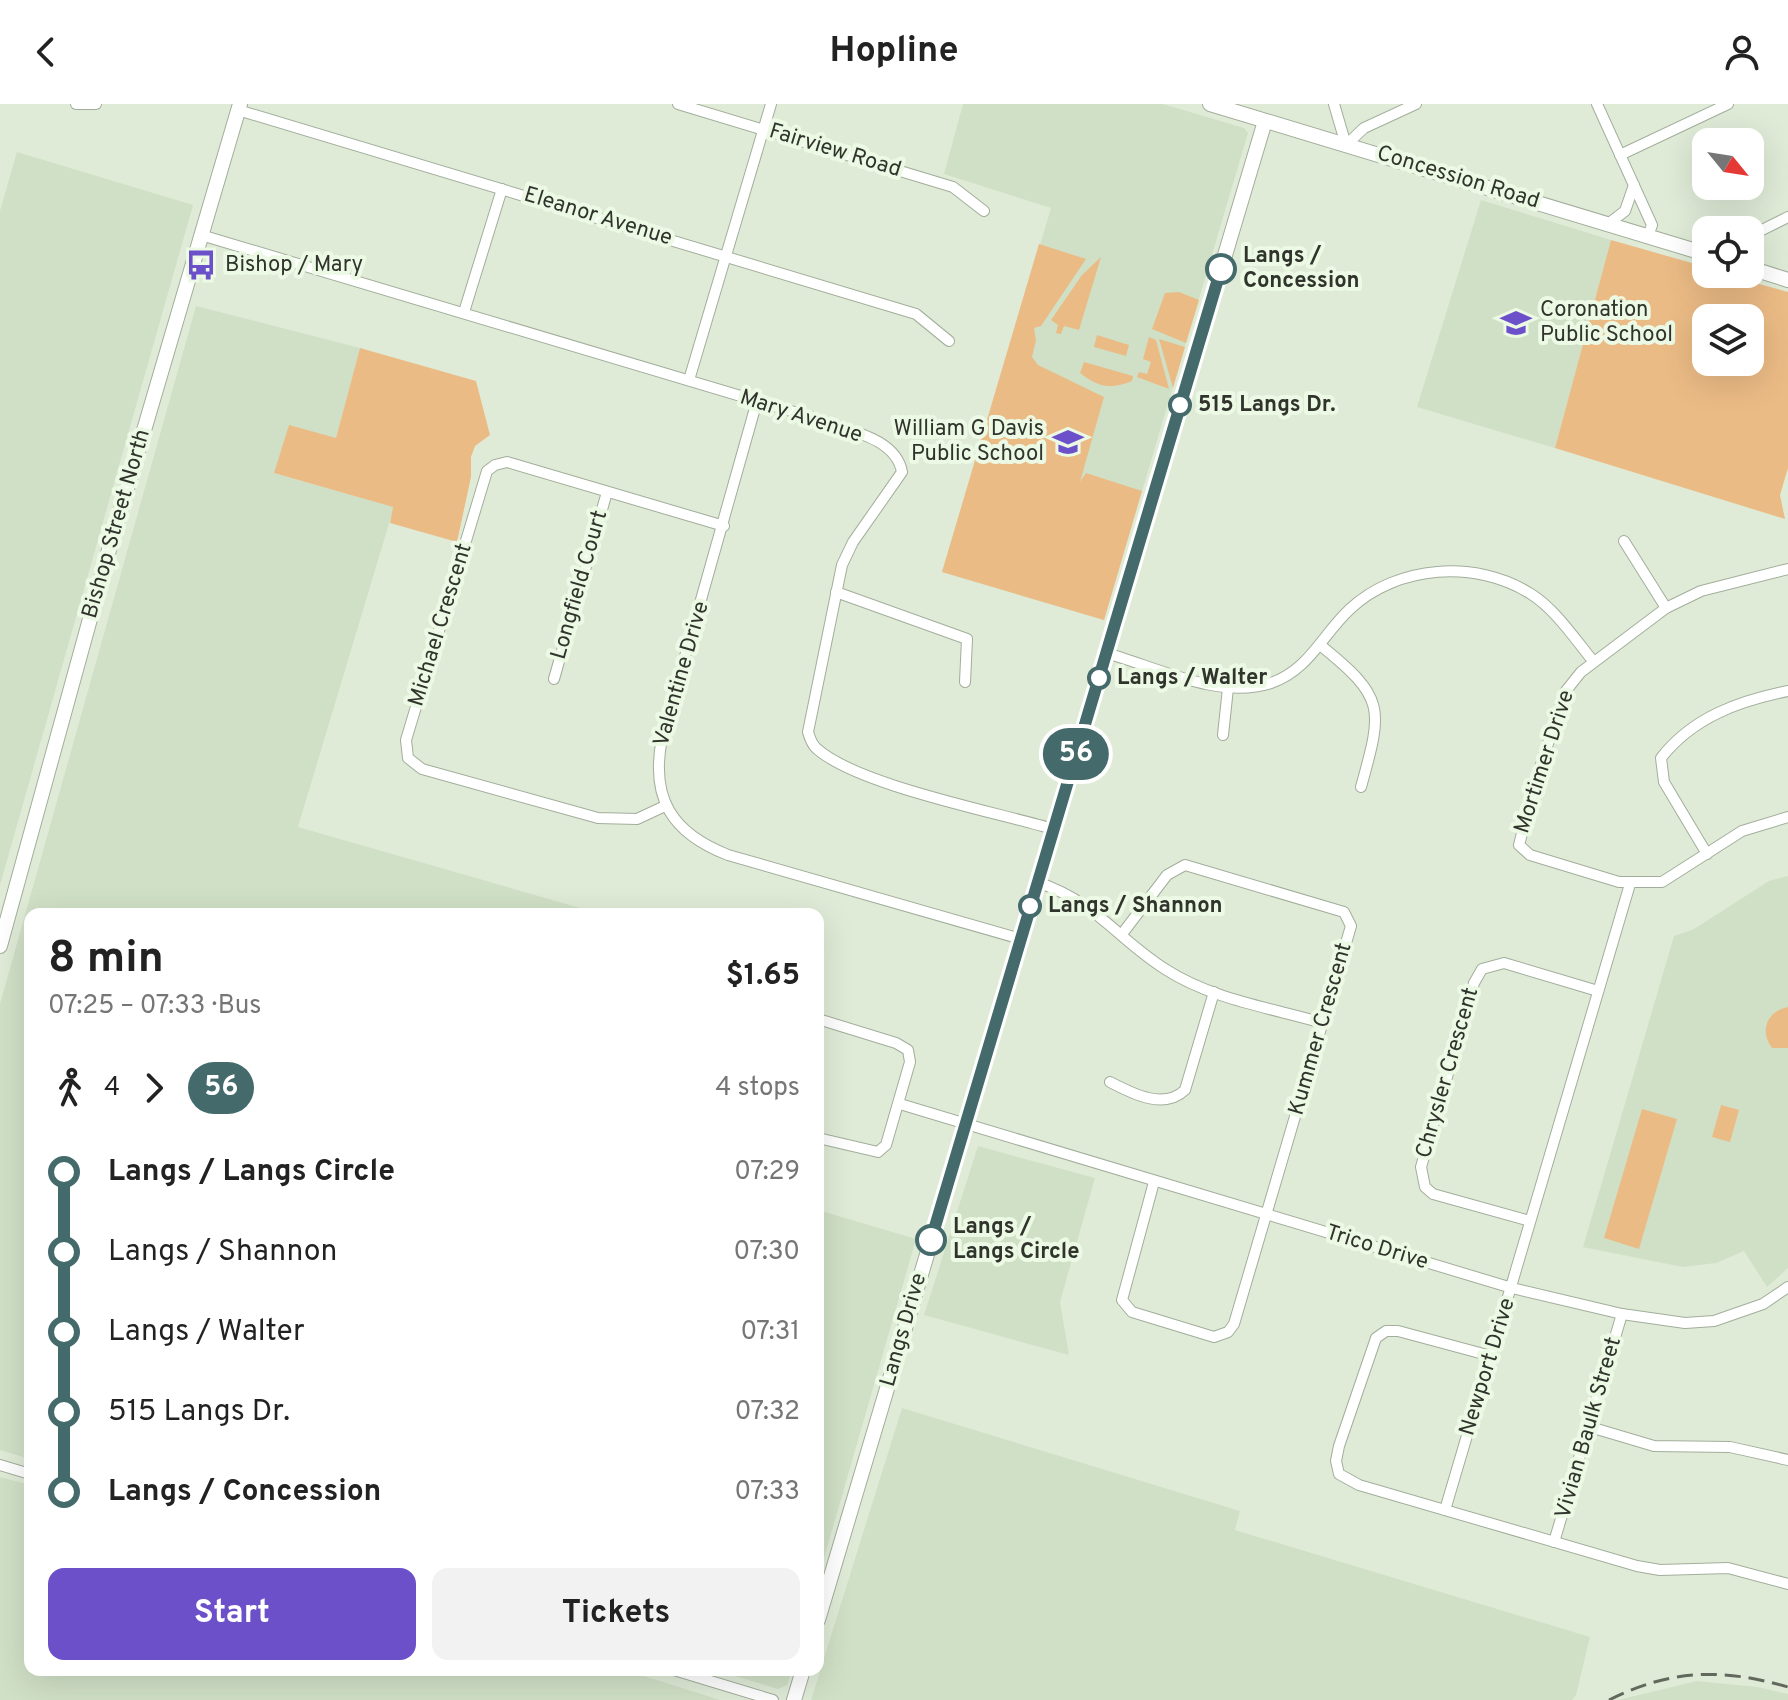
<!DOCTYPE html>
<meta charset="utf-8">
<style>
body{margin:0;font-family:Overpass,sans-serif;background:#f2f2f2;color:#222;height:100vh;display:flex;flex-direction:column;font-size:30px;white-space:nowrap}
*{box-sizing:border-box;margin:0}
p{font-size:26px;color:#767676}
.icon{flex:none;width:44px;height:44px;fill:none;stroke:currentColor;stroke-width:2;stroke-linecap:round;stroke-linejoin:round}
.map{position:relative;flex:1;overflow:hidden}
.panel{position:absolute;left:24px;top:804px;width:800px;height:768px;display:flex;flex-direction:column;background:#fff;border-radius:16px;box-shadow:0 8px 32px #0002}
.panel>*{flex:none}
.badge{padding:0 16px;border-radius:26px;font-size:28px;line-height:52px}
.needle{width:52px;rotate:120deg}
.fabs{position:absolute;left:1692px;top:24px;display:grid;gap:16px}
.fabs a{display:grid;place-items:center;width:72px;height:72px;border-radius:16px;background:#fff;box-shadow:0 8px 32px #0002;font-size:40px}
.map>.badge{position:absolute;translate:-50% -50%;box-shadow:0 0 0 4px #fff}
.legs{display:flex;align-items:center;gap:12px;height:88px;padding:0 24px;font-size:26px}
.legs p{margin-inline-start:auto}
.headline{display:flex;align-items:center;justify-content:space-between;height:136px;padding:0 24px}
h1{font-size:44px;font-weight:700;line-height:60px}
.primary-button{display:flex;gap:16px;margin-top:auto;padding:16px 24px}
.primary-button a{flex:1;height:92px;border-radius:16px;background:#6c50ca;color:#fff;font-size:32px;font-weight:700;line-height:92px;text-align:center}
.primary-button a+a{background:#f2f2f2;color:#222}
ul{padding:0 24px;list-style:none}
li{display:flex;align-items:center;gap:28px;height:80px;font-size:30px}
li i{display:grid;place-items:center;width:12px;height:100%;margin:0 10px;background:currentColor}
li i::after{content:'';width:20px;height:20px;margin:-10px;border:6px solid;border-radius:50%;background:#fff}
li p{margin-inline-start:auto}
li:first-child i{background:linear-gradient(#0000 50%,currentColor 0)}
li:last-child i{background:linear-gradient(currentColor 50%,#0000 0)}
header{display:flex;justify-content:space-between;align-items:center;height:104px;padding:0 24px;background:#fff;font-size:36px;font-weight:700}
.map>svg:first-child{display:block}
</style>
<header><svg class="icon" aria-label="back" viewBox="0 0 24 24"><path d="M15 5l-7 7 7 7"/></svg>Hopline<svg class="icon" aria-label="person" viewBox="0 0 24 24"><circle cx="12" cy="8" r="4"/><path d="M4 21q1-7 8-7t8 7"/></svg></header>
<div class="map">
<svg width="1788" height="1596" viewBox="0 0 1788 1596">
<rect width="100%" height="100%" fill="#dfebd7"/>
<g fill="#d0e0c6">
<path d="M963,0H1163L1244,24L1248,29L1104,516L942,468L1051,104L944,70Z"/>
<path d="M17,48L193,101L0,781V107Z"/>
<path d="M1481,96L1611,136L1555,344L1417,303Z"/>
<path d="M196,202L360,244L336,334L274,369L394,403L298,723L601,810H30V1355L0,1346V900Z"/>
<path d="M1788,772V1164L1767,1183L1744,1147L1716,1159L1683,1163L1583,1143L1674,832L1694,825L1769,777Z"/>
<path d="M978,1042L1095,1074L1060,1198L1069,1251L924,1211Z"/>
<path d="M818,1106L916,1135L818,1475Z"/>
<path d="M902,1304L1240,1407L1235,1426L1590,1533L1576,1591L1572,1596H811Z"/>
<path d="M0,1373L30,1381V1566H625L720,1596H0Z"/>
<path d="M715,1566H792L787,1581L778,1585Z"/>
<path d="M1697,1577L1758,1583L1788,1590V1596H1618Z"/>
</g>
<g fill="#ebbb85" fill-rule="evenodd">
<path d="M1611,136L1706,163V170H1723L1788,188V364L1780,391L1785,415L1555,344ZM1706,214H1750V258H1706Z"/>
<path d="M1039,140L1086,155L1041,222L1034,224L1036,236L1032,253L1038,261L1104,293L1080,378L1086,369L1142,387L1104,516L942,468Z"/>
<path d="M1101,153L1079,226L1064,222L1061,230L1056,229L1058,221L1051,216L1082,171Z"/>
<path d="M1179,188L1199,196L1186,239L1152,225L1165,189Z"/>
<path d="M1097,231L1129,241L1126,252L1094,243Z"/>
<path d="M1149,233L1156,236L1169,285L1137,273L1139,268L1147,270L1151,258L1143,255Z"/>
<path d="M1159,235L1185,243L1173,284Z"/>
<path d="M360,244L476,277L490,331L475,342L471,353V373L457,438L390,419L393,403L274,369L289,321L336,334Z"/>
<path d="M1084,258L1133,272L1132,277C1110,286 1098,283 1080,269Z"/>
<path d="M1788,903V944H1772C1759,927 1767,907 1788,903Z"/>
<path d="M1721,1001L1739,1006L1730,1038L1712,1033Z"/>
<path d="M1642,1005L1677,1015L1639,1145L1604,1134Z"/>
</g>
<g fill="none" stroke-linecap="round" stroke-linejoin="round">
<g stroke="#a2ae9b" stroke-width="12">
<g id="street">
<path d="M76,0H96"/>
<path d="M678,0L953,83L984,107"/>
<path d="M1334,0L1346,41"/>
<path d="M1597,0L1652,121L1648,132"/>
<path d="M238,6L916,210L949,237"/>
<path d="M1346,41L1364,24L1416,0"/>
<path d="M1620,51L1728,0"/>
<path d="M1608,120L1625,107L1634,81"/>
<path d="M201,131L821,316C849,327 896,334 902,368L853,438L842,461L808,628C810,634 811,639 816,644C856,681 996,708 1053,725"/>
<path d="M1750,132L1788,113"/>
<path d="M464,208L502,85"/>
<path d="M689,276L771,0"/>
<path d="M757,297L662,634C650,695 672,729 728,751L1021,835"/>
<path d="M1624,437L1666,504"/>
<path d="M1788,465L1701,487L1666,504L1581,568L1565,588L1535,679L1519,741L1530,751L1619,778H1662L1742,727L1788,713"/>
<path d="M836,488L967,535L965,578"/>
<path d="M1320,541C1386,594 1383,604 1361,683"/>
<path d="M1106,549C1156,563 1219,596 1271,579C1309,566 1322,531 1350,505C1397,461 1476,455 1531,490C1555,505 1575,535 1593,557"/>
<path d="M554,575L607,388"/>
<path d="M1223,631L1228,584"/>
<path d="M665,702L637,715L598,714L422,665L408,654L406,636L487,367L495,361L507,358L724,422"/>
<path d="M1707,750L1664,678L1661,654C1693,613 1739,597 1788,587"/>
<path d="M1037,778C1098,799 1115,833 1165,865C1211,895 1271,904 1323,919"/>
<path d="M1122,830L1167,771L1185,761L1344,808L1351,822L1234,1220L1228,1228L1214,1233L1132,1208L1122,1196L1154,1078"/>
<path d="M818,915L896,939L908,946L910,958L886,1041L878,1048L818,1034"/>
<path d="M1110,978C1133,990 1164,1006 1185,986L1214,888"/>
<path d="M900,1000L1512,1184L1622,1210L1685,1219L1714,1217L1763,1200L1788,1183"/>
<path d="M1530,1117L1433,1090L1425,1083L1421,1063L1474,879L1482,865L1504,859L1598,887"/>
<path d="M1491,1252L1398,1227H1386L1376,1234L1339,1342L1336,1357L1339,1370L1359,1381L1637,1462L1660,1466L1728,1464L1788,1480"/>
<path d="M1590,1323L1654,1342L1730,1343L1788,1356"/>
<path d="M0,1361L30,1370"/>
<path d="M1445,1406L1630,780"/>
<path d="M1554,1438L1622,1210"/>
<path d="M674,1566L773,1596"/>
</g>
</g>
<g stroke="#a2ae9b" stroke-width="16">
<g id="secondary">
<path d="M1210,0L1706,150"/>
<path d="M1750,164L1788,176"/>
<path d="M0,842L112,435L240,0"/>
<path d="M818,1516L1265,17"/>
<path d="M794,1596L803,1566"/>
</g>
</g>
<use href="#street" stroke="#fff" stroke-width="10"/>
<use href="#secondary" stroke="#fff" stroke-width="14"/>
<path stroke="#62685d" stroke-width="3" stroke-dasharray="16 8" stroke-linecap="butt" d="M1609,1596C1671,1565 1722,1564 1788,1583"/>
</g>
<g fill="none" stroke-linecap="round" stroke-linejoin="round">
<g stroke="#fff" stroke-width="18">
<path id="line-1" d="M931,1136L1221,165"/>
</g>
<use href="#line-1" stroke="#456a6b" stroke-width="12"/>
</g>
<defs>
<g id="bus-bare" transform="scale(2.4)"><path d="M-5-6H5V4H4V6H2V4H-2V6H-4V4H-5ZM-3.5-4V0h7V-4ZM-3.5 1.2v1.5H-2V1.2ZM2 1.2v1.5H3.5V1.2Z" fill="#6c50ca" stroke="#ecf9e4" stroke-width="2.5" paint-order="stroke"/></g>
<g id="school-bare" transform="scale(2.4)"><path d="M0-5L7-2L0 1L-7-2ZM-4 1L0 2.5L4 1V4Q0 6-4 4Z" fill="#6c50ca" stroke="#ecf9e4" stroke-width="2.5" paint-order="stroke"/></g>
</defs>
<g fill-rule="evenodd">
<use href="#bus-bare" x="201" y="161"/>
<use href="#school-bare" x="1516" y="219"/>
<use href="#school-bare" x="1068" y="338"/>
</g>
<g fill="#fff" stroke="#456a6b" stroke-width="4">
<circle cx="1221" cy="165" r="14"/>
<circle cx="1180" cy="301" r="10"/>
<circle cx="1099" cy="574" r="10"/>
<circle cx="1030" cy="802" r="10"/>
<circle cx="931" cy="1136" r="14"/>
</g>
<g text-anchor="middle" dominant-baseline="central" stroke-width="8" stroke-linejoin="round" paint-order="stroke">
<g font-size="22" fill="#30342c" stroke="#ecf9e4">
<text transform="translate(835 47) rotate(17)">Fairview Road</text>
<text transform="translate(1458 74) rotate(17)">Concession Road</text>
<text transform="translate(598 113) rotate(17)">Eleanor Avenue</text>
<text transform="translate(801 313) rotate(18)">Mary Avenue</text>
<text transform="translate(117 420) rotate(-74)">Bishop Street North</text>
<text transform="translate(580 481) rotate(-74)">Longfield Court</text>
<text transform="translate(441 521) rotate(-73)">Michael Crescent</text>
<text transform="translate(682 570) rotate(-74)">Valentine Drive</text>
<text transform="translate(1545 658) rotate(-72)">Mortimer Drive</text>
<text transform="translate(1321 925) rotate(-74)">Kummer Crescent</text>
<text transform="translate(1448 969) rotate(-74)">Chrysler Crescent</text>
<text transform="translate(1377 1144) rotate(17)">Trico Drive</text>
<text transform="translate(904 1226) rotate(-74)">Langs Drive</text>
<text transform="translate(1488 1263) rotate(-73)">Newport Drive</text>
<text transform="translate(1589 1324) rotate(-74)">Vivian Baulk Street</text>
</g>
<g font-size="22" font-weight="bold" fill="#30342c" stroke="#ecf9e4" text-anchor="start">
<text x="1243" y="152">Langs /<tspan x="1243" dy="25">Concession</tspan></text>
<text x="1198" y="301">515 Langs Dr.</text>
<text x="1117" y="574">Langs / Walter</text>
<text x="1048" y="802">Langs / Shannon</text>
<text x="953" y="1123">Langs /<tspan x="953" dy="25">Langs Circle</tspan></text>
</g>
<g font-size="22" fill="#30342c" stroke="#ecf9e4" text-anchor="start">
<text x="225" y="161">Bishop / Mary</text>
<text x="1540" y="206">Coronation<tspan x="1540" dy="25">Public School</tspan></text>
<text x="1044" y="325" text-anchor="end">William G Davis<tspan x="1044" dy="25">Public School</tspan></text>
</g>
</g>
</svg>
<div class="fabs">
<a><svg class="needle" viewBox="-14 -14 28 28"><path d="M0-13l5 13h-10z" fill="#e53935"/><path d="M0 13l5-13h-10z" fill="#767676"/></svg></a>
<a><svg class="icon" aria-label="locate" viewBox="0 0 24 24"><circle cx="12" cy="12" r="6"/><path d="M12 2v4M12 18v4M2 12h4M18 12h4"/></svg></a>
<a><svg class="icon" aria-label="layers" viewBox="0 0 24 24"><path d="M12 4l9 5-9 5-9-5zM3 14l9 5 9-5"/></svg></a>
</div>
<b class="badge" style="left:1076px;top:650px;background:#456a6b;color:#fff">56</b>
<section class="panel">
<div class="headline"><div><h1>8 min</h1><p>07:25 – 07:33 · Bus</p></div><b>$1.65</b></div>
<div class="legs"><svg class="icon" aria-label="walk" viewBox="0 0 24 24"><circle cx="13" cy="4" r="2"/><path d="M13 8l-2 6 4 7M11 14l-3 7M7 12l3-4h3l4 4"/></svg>4<svg class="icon" aria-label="forward" viewBox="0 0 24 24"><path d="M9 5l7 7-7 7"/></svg><b class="badge" style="background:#456a6b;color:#fff">56</b><p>4 stops</p></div>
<ul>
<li><i style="color:#456a6b"></i><b>Langs / Langs Circle</b><p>07:29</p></li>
<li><i style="color:#456a6b"></i><span>Langs / Shannon</span><p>07:30</p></li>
<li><i style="color:#456a6b"></i><span>Langs / Walter</span><p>07:31</p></li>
<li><i style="color:#456a6b"></i><span>515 Langs Dr.</span><p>07:32</p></li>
<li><i style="color:#456a6b"></i><b>Langs / Concession</b><p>07:33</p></li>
</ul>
<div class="primary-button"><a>Start</a><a>Tickets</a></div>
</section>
</div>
